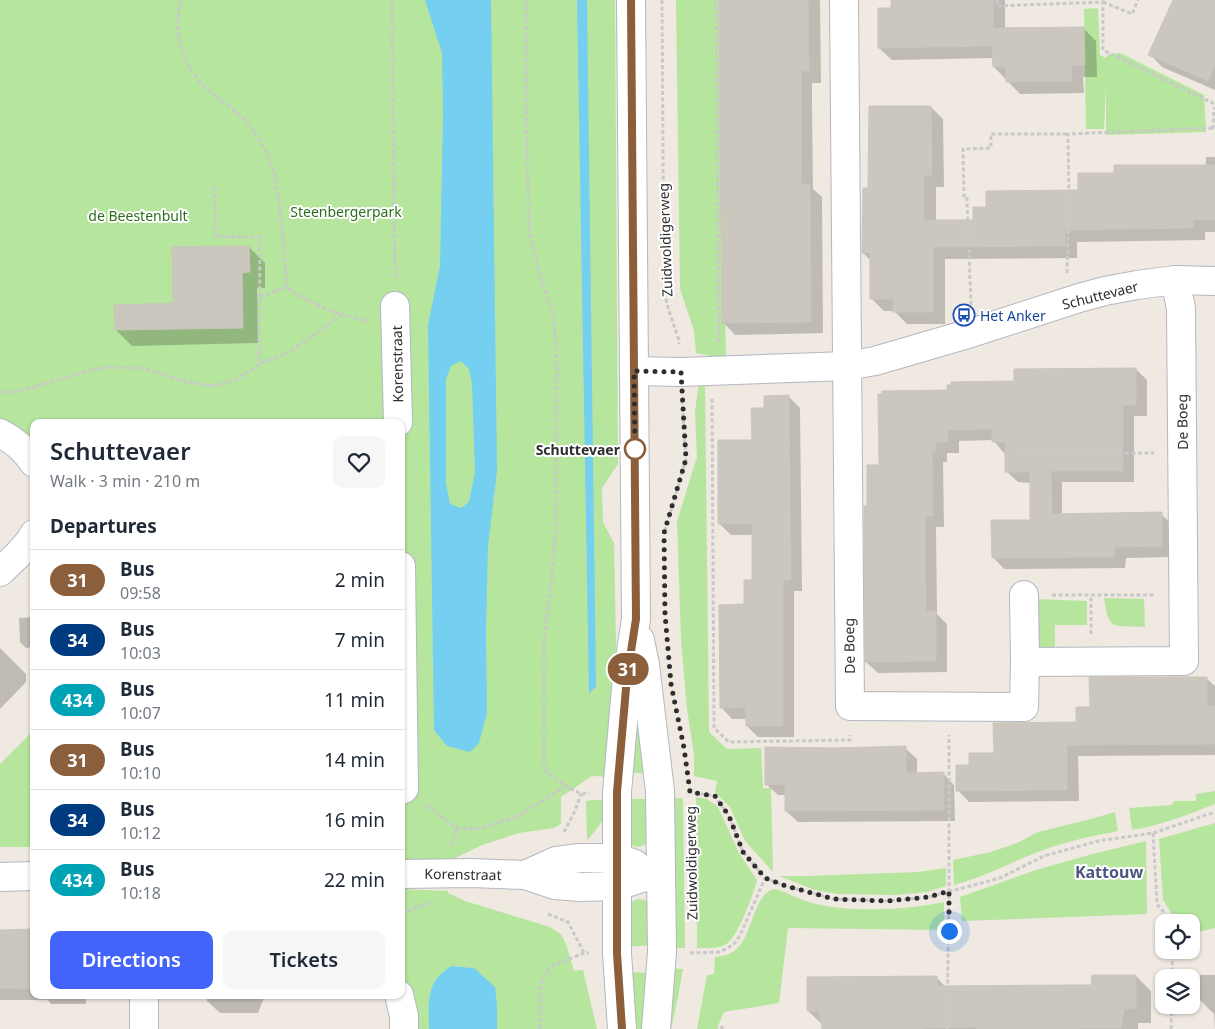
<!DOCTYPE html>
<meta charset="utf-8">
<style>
body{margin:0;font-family:"Noto Sans",sans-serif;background:#f6f6f7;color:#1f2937;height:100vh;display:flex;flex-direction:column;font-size:19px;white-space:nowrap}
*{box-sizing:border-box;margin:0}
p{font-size:16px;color:#747a83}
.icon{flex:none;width:28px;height:28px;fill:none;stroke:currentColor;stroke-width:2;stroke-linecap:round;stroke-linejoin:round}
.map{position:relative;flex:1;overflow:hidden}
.side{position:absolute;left:30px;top:419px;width:375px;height:580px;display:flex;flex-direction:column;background:#fff;border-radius:10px;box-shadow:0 1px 4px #0004}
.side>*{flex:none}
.badge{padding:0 10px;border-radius:16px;font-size:18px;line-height:32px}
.controls{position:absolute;left:1155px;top:914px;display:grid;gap:10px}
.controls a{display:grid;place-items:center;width:45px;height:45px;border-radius:10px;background:#fff;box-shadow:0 1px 4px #0004;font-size:25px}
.you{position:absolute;width:25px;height:25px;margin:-12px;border:4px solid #fff;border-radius:50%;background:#1a73e8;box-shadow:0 0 0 8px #1a73e833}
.map>.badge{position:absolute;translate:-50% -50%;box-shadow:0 0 0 2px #fff}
h2{padding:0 20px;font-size:19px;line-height:45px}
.round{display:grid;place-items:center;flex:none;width:52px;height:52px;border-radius:10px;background:#f6f6f7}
.summary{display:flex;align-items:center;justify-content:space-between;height:85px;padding:0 20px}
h1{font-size:24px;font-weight:600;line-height:38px}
.primary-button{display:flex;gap:10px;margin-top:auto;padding:10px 20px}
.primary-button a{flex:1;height:58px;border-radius:10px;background:#4264fb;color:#fff;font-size:20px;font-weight:600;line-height:58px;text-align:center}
.primary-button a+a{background:#f6f6f7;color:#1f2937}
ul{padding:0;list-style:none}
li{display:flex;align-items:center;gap:15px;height:60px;padding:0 20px;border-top:1px solid #e0e1e3}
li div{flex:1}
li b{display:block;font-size:19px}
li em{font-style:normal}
li .badge{min-width:55px;font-weight:700;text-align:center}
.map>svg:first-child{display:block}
</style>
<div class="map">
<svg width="1215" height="1029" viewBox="0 0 1215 1029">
<rect width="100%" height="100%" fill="#efe9e1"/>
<g fill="#b6e59e">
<path d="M0,0H615L618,464L602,488L603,522L614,543L616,644L618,696L611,777L592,776L561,797V824L554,828L519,833L482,845L453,859L401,862V806L404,804L401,800V422H34V448L0,423Z"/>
<path d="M676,0H719L726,357H716L696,353L694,331L680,289Z"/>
<path d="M1098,8L1100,55L1106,58L1107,55L1120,53L1204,95L1206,132L1106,135V86L1104,129H1086L1084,9Z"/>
<path d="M699,383L705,384L709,732L727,749L761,748L763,788H771L773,872L745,841L730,807L715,792L717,781L694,776V755L687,709L681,640L677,521L697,457L695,411Z"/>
<path d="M1104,598L1144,599L1145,627L1119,626L1112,624L1107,615Z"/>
<path d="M1035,599L1087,601V625H1055V651L1045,650L1035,644Z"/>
<path d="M634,687L648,774L628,772Z"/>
<path d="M34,730V847H0V764Z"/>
<path d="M1215,791V804C1188,815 1161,825 1132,830L1129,808L1172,805L1174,801H1196V794Z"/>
<path d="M696,797L707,799L718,807L739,853L757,880L756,884C751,899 738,938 725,945C717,949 706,948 697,948Z"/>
<path d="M669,798H682L683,800L685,946V948H669Z"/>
<path d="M608,799C606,818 600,826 587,840L586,801Z"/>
<path d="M625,799H651L653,839C642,847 639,849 627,844Z"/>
<path d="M1115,812L1118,831C1093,836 1068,841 1043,850C1013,861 984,877 954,885L953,860L991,852L1017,843L1038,832L1091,819Z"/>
<path d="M1215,823V928L1197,932L1191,929V922H1177L1163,900L1159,839Z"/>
<path d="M1146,841L1147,914L962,921L960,897L1036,870L1089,855Z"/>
<path d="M946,868V886L927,892L897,895L837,894L815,890L779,876H807L918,872Z"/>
<path d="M401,889L448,891V893L465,901L550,927L561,934L566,944L574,971L583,970L597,1029H497V1006L474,968L451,966L429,1004V1029H411L405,984L401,979Z"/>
<path d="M774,889L779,890C790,894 801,900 812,903C848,913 908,910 944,902V930L788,928L779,1003L724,1012L718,1026V1029H697L707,975L714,974L715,957C720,956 726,956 731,953C754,941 751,895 774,889Z"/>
<path d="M638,899L645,900L653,906V945L627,947L631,902Z"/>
<path d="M667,968L683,969L678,997L671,1029H662Z"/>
<path d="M628,972L653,973L646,1029H634Z"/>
</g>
<g fill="#75cff0" fill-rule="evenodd">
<path d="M425,0H491L497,471L488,546L486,633L487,713L479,743L470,752L447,746L434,730L428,325L440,266L443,113L442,53ZM461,361L469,369L472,384L475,472L469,502L461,508L450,504L446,483V379L451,366Z"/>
<path d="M577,0H587L596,687L589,693Z"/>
<path d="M451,966L474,968L495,987L497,1006V1029H429C429,1012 426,989 439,976C443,972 447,969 451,966Z"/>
</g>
<g fill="#0003">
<path d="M720,0H820L821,83H812V106L813,189L822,197L823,333L735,335L723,322Z"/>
<path d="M892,0H1005V29H1084L1096,41L1097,77H1083L1084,93L1020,94L994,67V58L892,60L879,48L892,9Z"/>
<path d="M1174,0H1215V90L1162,67L1150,54Z"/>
<path d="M931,107L943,119L944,187H936V222L974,221L988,208L1079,191L1116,174L1206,166V157H1215V232H1205V240L1077,242V258L945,259V324H907L894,311H884L871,298V261L863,253L870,189Z"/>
<path d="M249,247L265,263V288H257L258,343L132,346L116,330L175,305Z"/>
<path d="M1136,369L1147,380V416H1134V482H1062V515L1161,514L1173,525V557L1126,558L1125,568L1004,569L993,557L1031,521V483L1018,482L1006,471V453H1004L993,440L959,441V453H947V462H943L944,527H936L937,614L947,624V672L878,673L866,662L868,507L880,466L949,392L1015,383Z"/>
<path d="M789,397L800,408L802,591H794V737H758L747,726V719H732L721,707L746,605L754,581V535H731L719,523L765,410Z"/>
<path d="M34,617V647L26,648L20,642L19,618Z"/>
<path d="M0,648L26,674V682L0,709Z"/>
<path d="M1206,678L1215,686V755L1078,756L1079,801L969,802L958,790L970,767L996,754L1077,724L1092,708Z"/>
<path d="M905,748L917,759V774L943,773L954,785L955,821L798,822L786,811V795H778L766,784Z"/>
<path d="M34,930V995H86V1004H51L48,1000H0V931Z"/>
<path d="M1200,975H1215V1029L1214,1013H1213L1200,1000Z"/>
<path d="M1136,976L1151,991V1023H1138V1029H823V1025L808,1011L936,977L946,987L1093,986Z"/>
<path d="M207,995H265L258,1013H220L207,1001Z"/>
</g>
<g fill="#cbc7bf" stroke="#cbc5ba">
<path d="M719,0H808L809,71H801V184H810L811,322L722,323Z"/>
<path d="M891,0H993V28L1084,27L1085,65H1071L1072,81L1006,82V67H993L992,46L878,48V8H891Z"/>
<path d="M1173,0H1215V65L1208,81L1148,55Z"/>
<path d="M869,106H931L932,175H924V220H973V207H986V191L1078,190V173H1114V165H1215V220H1193V228L1065,230V246L933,247V312H893V299H870V253H862L863,188H868Z"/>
<path d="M249,246L250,272L242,273L243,328L115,330L114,305L173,303L172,247Z"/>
<path d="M1136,368V405H1123V471H1051L1052,514L1162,512V546L1115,547L1114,557L992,558L991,520H1030V472H1005V442H992V429L948,430V442H936V451H932L933,516H925L926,611H936V661L865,662L864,506H867V465H879L878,394H882V391L947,390V385H951V382L1014,381V369Z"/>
<path d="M789,395L791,580H783V726H746L745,707L720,708L719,605L744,604V580H752V524H718V440H752L751,408H764V396Z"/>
<path d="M1089,677H1207V706H1215V744L1067,745V790L956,791V765H969V753H994L993,723L1076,722V707H1090Z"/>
<path d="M906,746V773L944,772V810L785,811V784L765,785V747L835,748Z"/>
<path d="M34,929V989L0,988V930Z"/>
<path d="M1092,975H1136V1008L1124,1009L1121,1028H1080L1079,1029H977L976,1027L923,1028V1029H822L819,1011H807V977L937,976V986L1070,985H1091Z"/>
</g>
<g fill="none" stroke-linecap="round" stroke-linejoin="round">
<g stroke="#b4b7c1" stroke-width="30">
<g id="street">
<path d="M844,0L850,706L1024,707L1025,662L1184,661L1181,308L1175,280"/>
<path d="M395,306L398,422"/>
<path d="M634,371L681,372L847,366L875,361L971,333L1079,298L1105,291L1137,285L1175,280L1215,281"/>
<path d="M0,433C15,441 24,449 34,463"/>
<path d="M401,566L404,789L401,790"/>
<path d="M0,572C12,560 26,549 34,534"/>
<path d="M1024,595L1025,662"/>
<path d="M0,877L34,876"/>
<path d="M399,995L404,1016V1029"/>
</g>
</g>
<g stroke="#b4b7c1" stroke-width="30">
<g id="secondary">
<path d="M640,640L645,665L660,791L662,952L656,1029"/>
<path d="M401,874L471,873L525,875L555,885L580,887L617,886L661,872"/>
<path d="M525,875L556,861L580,858H617L635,864"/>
<path d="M144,995V1029"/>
<path d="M622,1029L617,953V792L627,677L636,619L631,0"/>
</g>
</g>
<g stroke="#c9c9c9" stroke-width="3" stroke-dasharray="4 2.5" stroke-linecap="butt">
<path d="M181,0C179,10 177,20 178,30C180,54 192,77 211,93C228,106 242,114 255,133C262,143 268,155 272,167C277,179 277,192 279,204C283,232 286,259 286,287C311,304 338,315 368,321"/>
<path d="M392,0L395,278"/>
<path d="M526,0V98L529,230L541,278L554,317L557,366L555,541L552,576L544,639V767L547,773L566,786L581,794L589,793"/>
<path d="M662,0L664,292L669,311L679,340V344"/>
<path d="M716,0L719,342"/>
<path d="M997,0V6L1103,2V50L1215,104"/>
<path d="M1103,2L1132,14L1138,0"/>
<path d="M1214,128H1213L1214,110L1215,107"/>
<path d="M214,187L216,237H260L259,364"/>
<path d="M1067,273L1069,203L1068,134L1213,128"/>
<path d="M260,297L286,287"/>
<path d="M971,305L967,201V196H964L963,149L991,148V134H1068"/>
<path d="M0,392H13L35,387L80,373L106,367L137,368L145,369L187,382L214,386L235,380L259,364L287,353L319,332L341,315"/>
<path d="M712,399L714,728L729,742L850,740V735"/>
<path d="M1021,454L1154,453"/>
<path d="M665,531L686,459L682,401"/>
<path d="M1052,595H1155"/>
<path d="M1091,634V595"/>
<path d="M688,792L715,796L729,816L743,852L765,878L786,886L834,899L887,901L929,897L1000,878L1044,856L1098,841L1153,833L1215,812"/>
<path d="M425,804L457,828L478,829L518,816L566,786"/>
<path d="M564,832L574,813L581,794"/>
<path d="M1153,833L1157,904L1172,922"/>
<path d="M452,845L457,828"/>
<path d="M401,913L430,903"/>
<path d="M548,914L568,922L584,953"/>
<path d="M690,953L720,952L733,945L737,940L742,931L765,878"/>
<path d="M1172,978L1173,950"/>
<path d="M722,1026V1029"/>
<path d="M540,1029L541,985L545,973L554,965L584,953H589"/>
<path d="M947,1029L949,891V735"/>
<path d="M1171,1029L1172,1005"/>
</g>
<use href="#street" stroke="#fff" stroke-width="28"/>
<use href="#secondary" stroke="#fff" stroke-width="28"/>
</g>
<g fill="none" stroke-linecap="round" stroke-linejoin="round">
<g stroke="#fff" stroke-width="11">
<path id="line" d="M622,1029L617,953V792L627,677L636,619L631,0"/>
</g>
<use href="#line" stroke="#8b5e3c" stroke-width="8"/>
<path stroke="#2e2e2e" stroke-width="5" stroke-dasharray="0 9" d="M635,449L634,371L681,372L686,459L664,533L665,614L671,684L684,748L690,792L715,796L729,816L743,852L765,878L786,886L834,899L887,901L929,897L949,891V931"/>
</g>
<defs>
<g id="bus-ring" transform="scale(1.125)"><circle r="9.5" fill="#fff" stroke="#1a4fb4" stroke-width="1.5"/><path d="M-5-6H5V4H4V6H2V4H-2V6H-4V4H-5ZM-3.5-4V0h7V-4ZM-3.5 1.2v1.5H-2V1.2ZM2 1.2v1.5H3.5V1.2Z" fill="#1a4fb4"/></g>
</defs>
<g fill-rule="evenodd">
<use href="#bus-ring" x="964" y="315"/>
</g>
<circle fill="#fff" stroke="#8b5e3c" stroke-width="2.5" cx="635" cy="449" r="10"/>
<g text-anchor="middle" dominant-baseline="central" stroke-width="4" stroke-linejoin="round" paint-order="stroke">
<g font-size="14" fill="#2c6e1b" stroke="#fff">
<text x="346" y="211">Steenbergerpark</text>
<text x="138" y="215">de Beestenbult</text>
</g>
<g font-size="14" fill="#2e2e2e" stroke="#fff">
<text transform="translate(665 240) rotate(-92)">Zuidwoldigerweg</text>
<text transform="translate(1100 295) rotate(-14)">Schuttevaer</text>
<text transform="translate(397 364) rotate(-91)">Korenstraat</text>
<text transform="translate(1182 422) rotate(-91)">De Boeg</text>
<text transform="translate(849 646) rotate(-91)">De Boeg</text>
<text transform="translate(691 863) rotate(-91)">Zuidwoldigerweg</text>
<text transform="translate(463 874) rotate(1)">Korenstraat</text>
</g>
<g font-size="14" fill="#164399" stroke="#fff" text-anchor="start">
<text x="980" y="315">Het Anker</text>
</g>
<g font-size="14" font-weight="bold" fill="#2e2e2e" stroke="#fff" text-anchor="end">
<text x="620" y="449">Schuttevaer</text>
</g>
<g font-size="16" font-weight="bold" fill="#4d5680" stroke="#fff">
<text x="1109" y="872">Kattouw</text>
</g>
</g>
</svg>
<div class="controls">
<a><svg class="icon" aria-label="locate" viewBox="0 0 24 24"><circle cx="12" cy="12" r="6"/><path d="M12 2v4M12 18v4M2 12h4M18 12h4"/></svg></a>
<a><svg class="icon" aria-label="layers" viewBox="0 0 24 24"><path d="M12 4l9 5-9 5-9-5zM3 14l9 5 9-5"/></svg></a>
</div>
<div class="you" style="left:949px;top:931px"></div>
<b class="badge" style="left:628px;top:669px;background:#8b5e3c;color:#fff">31</b>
<section class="side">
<div class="summary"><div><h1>Schuttevaer</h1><p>Walk · 3 min · 210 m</p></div><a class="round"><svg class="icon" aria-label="heart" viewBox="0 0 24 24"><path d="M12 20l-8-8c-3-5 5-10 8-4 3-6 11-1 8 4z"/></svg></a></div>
<h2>Departures</h2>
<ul>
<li><span class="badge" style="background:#8b5e3c;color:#fff">31</span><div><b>Bus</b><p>09:58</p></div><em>2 min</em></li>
<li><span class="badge" style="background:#003b80;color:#fff">34</span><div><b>Bus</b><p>10:03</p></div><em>7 min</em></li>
<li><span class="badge" style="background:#00a3b4;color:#fff">434</span><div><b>Bus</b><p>10:07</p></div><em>11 min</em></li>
<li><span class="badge" style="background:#8b5e3c;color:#fff">31</span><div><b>Bus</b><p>10:10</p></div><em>14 min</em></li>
<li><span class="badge" style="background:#003b80;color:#fff">34</span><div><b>Bus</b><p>10:12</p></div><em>16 min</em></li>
<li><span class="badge" style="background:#00a3b4;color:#fff">434</span><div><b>Bus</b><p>10:18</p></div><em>22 min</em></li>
</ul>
<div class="primary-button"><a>Directions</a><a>Tickets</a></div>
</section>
</div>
